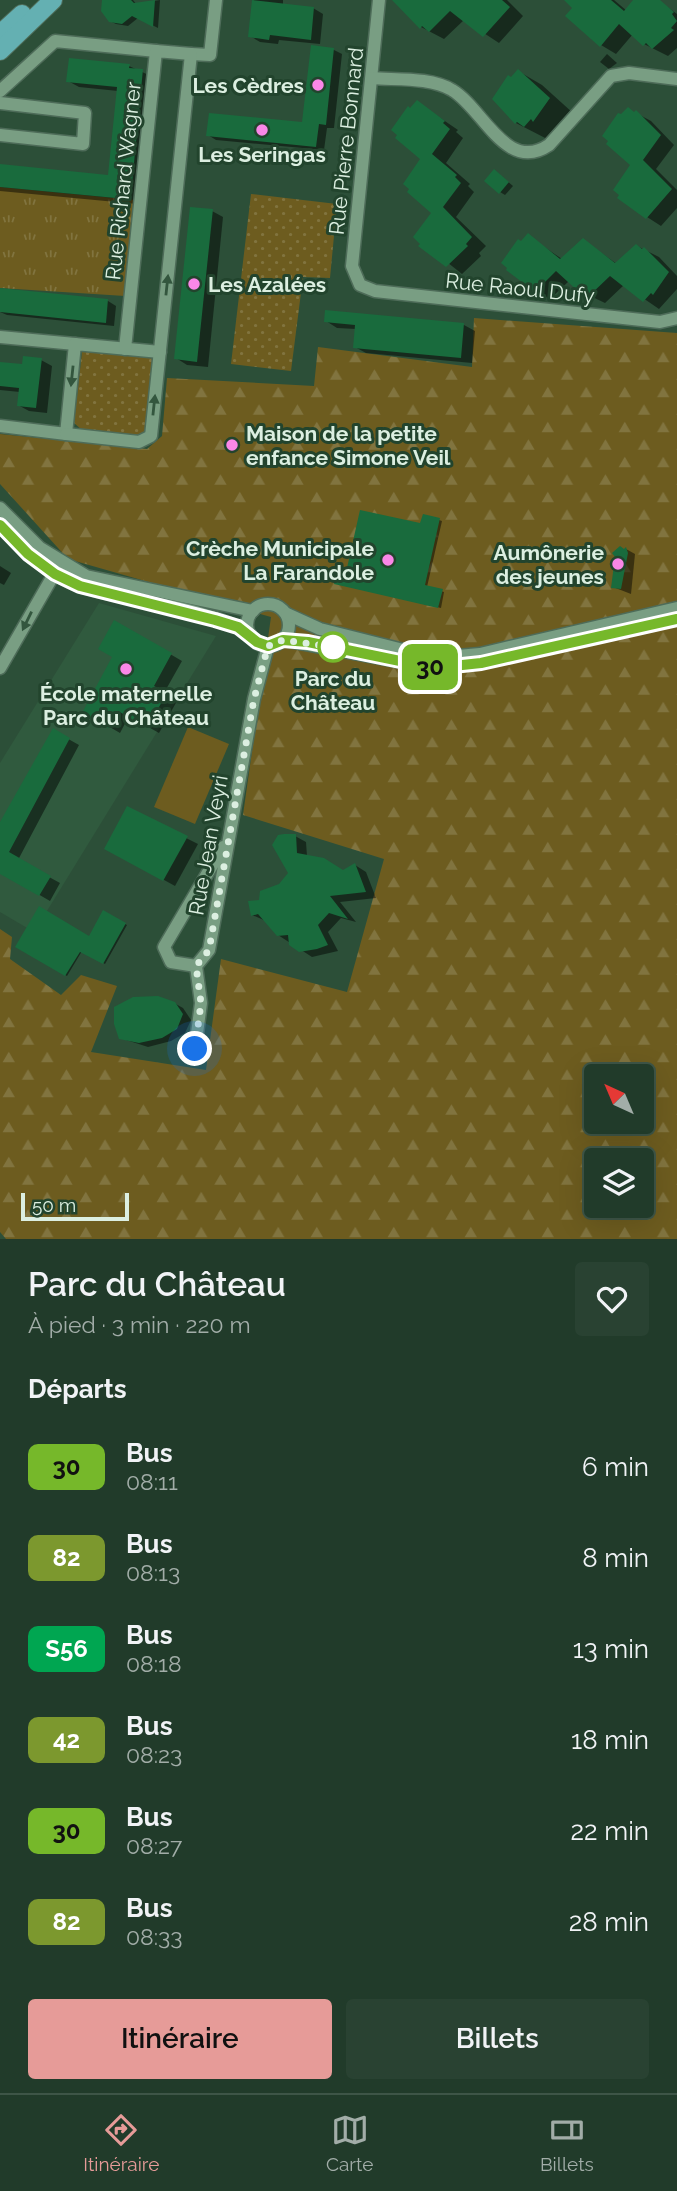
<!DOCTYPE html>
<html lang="fr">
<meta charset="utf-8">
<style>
body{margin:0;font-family:Raleway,sans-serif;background:#294232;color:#f1f3f6;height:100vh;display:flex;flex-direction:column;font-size:26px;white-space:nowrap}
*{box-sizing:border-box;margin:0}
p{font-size:23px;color:#a2ada8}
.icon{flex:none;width:38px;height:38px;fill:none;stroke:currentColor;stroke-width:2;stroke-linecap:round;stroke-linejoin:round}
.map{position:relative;height:1239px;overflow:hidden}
.sheet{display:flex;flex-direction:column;background:#213b2a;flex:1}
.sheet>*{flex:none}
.badge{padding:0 14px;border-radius:10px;font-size:24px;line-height:46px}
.needle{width:46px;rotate:316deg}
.fabs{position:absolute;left:584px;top:1064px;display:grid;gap:14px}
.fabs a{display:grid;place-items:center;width:70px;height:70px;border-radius:7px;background:#213b2a;box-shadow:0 7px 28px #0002,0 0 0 2px #3e5547;font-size:35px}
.scale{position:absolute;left:21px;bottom:18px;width:108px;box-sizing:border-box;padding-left:7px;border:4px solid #dcefe1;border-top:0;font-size:19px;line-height:24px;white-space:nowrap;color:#dcefe1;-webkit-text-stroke:5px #22442d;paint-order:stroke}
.you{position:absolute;width:35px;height:35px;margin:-18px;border:5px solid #fff;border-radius:50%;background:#1a73e8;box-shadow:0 0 0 10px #1a73e833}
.map>.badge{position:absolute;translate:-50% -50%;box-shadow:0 0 0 4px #fff}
h2{padding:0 28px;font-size:26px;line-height:63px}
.round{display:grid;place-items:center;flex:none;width:74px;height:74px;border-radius:7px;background:#294232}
.summary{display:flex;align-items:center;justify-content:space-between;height:119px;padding:0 28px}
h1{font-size:33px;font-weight:600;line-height:52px}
.button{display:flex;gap:14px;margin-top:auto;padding:14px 28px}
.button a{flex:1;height:80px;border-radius:7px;background:#e69b98;color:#111;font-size:28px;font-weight:600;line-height:80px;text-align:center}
.button a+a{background:#294232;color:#f1f3f6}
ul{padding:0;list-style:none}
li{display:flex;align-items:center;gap:21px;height:91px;padding:0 28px}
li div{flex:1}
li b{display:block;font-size:26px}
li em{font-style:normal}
li .badge{min-width:77px;font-weight:700;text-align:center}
.menu{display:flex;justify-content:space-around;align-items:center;height:98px;border-top:2px solid #3e5547;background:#213b2a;font-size:19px;color:#a2ada8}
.menu a{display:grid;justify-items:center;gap:4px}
.menu .on{color:#e69b98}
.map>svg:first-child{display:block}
</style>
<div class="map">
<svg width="677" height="1239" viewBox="0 0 677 1239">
<defs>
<pattern id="grass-dots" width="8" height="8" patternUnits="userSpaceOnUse" patternTransform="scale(1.75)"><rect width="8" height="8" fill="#6d5c1f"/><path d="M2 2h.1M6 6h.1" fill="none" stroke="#81743f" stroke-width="1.8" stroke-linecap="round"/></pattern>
<pattern id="forest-firs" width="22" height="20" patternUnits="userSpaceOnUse" patternTransform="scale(1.75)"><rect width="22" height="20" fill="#6d5c1f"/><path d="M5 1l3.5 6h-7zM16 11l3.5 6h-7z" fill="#81743f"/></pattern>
<pattern id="park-tufts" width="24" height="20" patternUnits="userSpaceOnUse" patternTransform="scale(1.75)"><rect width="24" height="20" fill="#6d5c1f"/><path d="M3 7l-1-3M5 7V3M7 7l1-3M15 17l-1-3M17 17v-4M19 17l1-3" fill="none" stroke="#81743f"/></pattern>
</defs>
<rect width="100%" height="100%" fill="#2c4f38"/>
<path fill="#305a3e" d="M99,603L216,636L34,932L0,912V763Z"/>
<g fill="url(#grass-dots)">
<path d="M251,194L337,204L330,278L303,277L291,371L231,364Z"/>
<path d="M85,350L160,352L149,430L141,436L82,430L74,423L82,352Z"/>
</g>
<path fill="url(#forest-firs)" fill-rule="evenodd" d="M474,318L677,333V1239H6L0,1232V929L12,937L10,959L61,995L81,975L117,986L91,1052L206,1070L221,959L347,992L384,859L243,815L271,617L68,559L0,484V434L147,449L162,436L167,378L314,386L318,347L472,367ZM597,1076H642V1122H597ZM597,1160H642V1206H597Z"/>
<path fill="url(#park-tufts)" d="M0,187L135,200L125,296L0,288Z"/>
<path fill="#6d5c1f" d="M188,727L229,744L195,824L154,807Z"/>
<g fill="#0007">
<path d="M104,0H133L136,4L160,0L158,28L138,18L128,26L116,24L110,21Z"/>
<path d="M254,0H283V5L313,8L323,14L320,44L279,40L278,44L260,42L250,36Z"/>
<path d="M401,0H507L523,16L499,43L464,20L444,39L421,27Z"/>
<path d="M579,0H614L627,11L639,0H658L677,14V48L668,56L644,44L633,34L616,54L601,45Z"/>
<path d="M312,47L334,50L342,54L334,128H327L324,150L216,140L208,135L304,124Z"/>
<path d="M607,54L617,63L609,69L600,62Z"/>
<path d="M129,66L153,77L137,204L0,191V165L110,177L118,91L79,87L68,81Z"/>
<path d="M518,71L542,85L573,113L549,140L516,123L511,79Z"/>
<path d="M417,102L458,130L456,132L463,138L446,163L470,184L468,186L474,192L456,217L486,246L479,253L481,256L462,274L423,243L433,213L411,110Z"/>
<path d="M636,113L651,121L674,145L656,169L677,190V208L661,226L647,217L633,165Z"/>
<path d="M495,171L513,186L505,195L500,192Z"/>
<path d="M212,211L223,217L208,367L187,365L176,358Z"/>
<path d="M528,236L562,259L583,240L617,264L637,246L659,257L677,276V289L659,309L624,285L605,303L582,292L569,281L550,299L527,287L504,263Z"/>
<path d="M0,290L108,301L116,306L114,326L7,315L0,312Z"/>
<path d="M326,321L464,325L475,331L472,363L366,353L355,347L356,329L337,328Z"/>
<path d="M41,360L52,366L47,413L29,411L18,405L20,392L0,390V363L23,366Z"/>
<path d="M439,520L442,521L427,587L444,592L441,608L338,584L349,570L421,525Z"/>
<path d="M626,549L635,554L631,594L613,587L617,557Z"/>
<path d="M0,566L11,573L4,585L0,583Z"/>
<path d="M115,622L182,661L164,693L177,701L159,733L129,716L120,733L84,712L114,657Z"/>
<path d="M54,731L79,745L18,860L60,883L50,901L0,872V825Z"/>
<path d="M128,809L198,844L175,886L106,848Z"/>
<path d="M295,836L306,842L307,856L344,872L355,865L366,872L376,898L340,902L356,922L341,918L328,932L338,951L312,957L278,935L266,921L252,915L261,902L290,874Z"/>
<path d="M104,913L127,925L105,964L82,951L67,976L18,946L90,939Z"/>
<path d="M174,1003L183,1008L191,1020L185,1033L171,1041L148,1047L120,1038Z"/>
</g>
<g fill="#196b3d">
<path d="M102,0H131L134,3L155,0L153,27L132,16L122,24L109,22L101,11Z"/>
<path d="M252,0L314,7L311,40L270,35L269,40L248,37Z"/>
<path d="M392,0H502L510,7L483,37L450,11L429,32L422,26L420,29Z"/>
<path d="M564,0H611L624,11L633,0H660L674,12L672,14L677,21L671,28L674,30L652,49L646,43L643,46L619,24L600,47L565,16L572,8Z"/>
<path d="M311,45L334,48L326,125L319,124L316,147L206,136L209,113L302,122Z"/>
<path d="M69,58L130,64L129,68L143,69L132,184H127L126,199L0,187V164L108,175L117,87L66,82Z"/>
<path d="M518,69L550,98L533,122L531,119L524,127L517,122L515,124L492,99L508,75L511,77Z"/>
<path d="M417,100L445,121L443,123L450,129L432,154L457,175L455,177L461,183L443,207L472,237L466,244L468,246L446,267L418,246L420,244L413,237L431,213L407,192L409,189L403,184L420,159L395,138L397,135L391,130L408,106L410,108Z"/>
<path d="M628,107L634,112L636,110L661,135L643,160L672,189L646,219L617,198L619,195L613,190L630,165L606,144L608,141L602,136L618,113L621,114Z"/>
<path d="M494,169L509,182L499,194L484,181Z"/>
<path d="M190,207L213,209L197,362L174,359Z"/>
<path d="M528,233L560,259L583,238L615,263L636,244L642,249L644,247L669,272L653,295L651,293L643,302L610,276L589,296L583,290L580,293L556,271L535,292L506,270L507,268L501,263L518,239L521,241Z"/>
<path d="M0,288L108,299L106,323L0,312Z"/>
<path d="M325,310L464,323L461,358L353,348L355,325L324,322Z"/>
<path d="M23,356L42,358L36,408L17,406L19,388L0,386V362L22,364Z"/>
<path d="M360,510L420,523L423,514L440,518L425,585L443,589L438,608L334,584L338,565L347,568Z"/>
<path d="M620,546L624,549L626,547L628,553L621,589L611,588L615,557L612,553Z"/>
<path d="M114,620L172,653L154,686L167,693L147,728L118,711L108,728L82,713L112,657L98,649Z"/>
<path d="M53,728L70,738L9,852L51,876L39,896L0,874V822Z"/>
<path d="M127,806L188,836L163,881L104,849Z"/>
<path d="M284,834H296L297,853L324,858L343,870L355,863L366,892L330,896L348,919L329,913L318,925L328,945L317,949L299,952L289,945L288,935L277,936L258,914L251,916L248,901L259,900L260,891L279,884L288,873L272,845L278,835Z"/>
<path d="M39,906L89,936L103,910L126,923L103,964L80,952L65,976L15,947Z"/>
<path d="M158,996L175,1002L183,1014L177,1029L162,1038L139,1043L119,1039L114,1024V1007L133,997Z"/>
</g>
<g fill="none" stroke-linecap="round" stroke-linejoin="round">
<g stroke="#4e6c59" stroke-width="15">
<g id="minor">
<path d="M379,0L352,266L360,285L375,291L660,322L677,318"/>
<path d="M191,54L210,55L216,0"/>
<path d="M372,78C396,80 431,77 452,90C483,108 506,174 549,145L611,76L629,73L677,79"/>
<path d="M0,91L55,41L156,51"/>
<path d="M0,103L85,113L83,144L0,135"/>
<path d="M0,337L75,344"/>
<path d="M0,426L66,434L75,344L160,352"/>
<path d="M66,434L139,442L151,436L191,54L156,51L125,349"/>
<path d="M0,508L40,548L86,576L253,611"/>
<path d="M0,525C23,549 48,575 80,586C135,604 200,604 250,634"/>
<circle cx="268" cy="625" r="21"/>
<path d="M287,614L320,629L435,658L480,654L677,608"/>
<path d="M283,640L434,668L481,663L677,619"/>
<path d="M0,668L57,569"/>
<path d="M196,966L171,962L164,947L223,847"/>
<path d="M195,1049L201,1003L196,966L209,950L254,699L268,646"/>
</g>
</g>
<g stroke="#4e6c59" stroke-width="20">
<g id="major">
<path d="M0,34L22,14"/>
<path d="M0,51L53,0"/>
</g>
</g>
<use href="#minor" stroke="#799e83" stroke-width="12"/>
<use href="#major" stroke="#64b0b2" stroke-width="18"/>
</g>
<defs><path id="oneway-solid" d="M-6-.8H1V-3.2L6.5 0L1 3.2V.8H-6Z" transform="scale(1.75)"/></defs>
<g fill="#33563e">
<use href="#oneway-solid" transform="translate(167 285) rotate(-84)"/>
<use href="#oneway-solid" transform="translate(72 376) rotate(96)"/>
<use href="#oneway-solid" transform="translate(154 405) rotate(-84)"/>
<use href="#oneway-solid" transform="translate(27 621) rotate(116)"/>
</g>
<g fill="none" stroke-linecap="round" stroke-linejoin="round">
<g stroke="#fff" stroke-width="16">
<path id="line" d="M0,525L28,554L55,574L80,586L215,620L238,627L257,642L268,646L283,640L308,642L434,668L481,663L677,619"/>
</g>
<use href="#line" stroke="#76b82a" stroke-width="10"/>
<path stroke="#dcefe1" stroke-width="7" stroke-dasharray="0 12.6" d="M195,1049L201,1003L196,966L209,950L254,699L268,646L283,640L333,647"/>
</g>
<g fill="#fa87e7" stroke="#22442d" stroke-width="2.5">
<circle cx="318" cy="85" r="7"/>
<circle cx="262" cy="130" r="7"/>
<circle cx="194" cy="284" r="7"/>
<circle cx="232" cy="445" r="7"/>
<circle cx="388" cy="560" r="7"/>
<circle cx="618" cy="564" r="7"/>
<circle cx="126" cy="669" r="7"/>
</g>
<circle fill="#fff" stroke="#76b82a" stroke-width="3.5" cx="333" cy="647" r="14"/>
<g text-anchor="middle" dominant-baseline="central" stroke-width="6" stroke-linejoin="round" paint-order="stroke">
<g font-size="21" font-weight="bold" fill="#dcefe1" stroke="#22442d" text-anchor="end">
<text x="304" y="85">Les Cèdres</text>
<text x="262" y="154" text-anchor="middle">Les Seringas</text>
<text x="208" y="284" text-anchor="start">Les Azalées</text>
<text x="246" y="433" text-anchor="start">Maison de la petite<tspan x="246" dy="24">enfance Simone Veil</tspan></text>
<text x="374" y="548">Crèche Municipale<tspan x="374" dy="24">La Farandole</tspan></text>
<text x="604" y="552">Aumônerie<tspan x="604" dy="24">des jeunes</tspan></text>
<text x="126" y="693" text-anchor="middle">École maternelle<tspan x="126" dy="24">Parc du Château</tspan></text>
</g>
<g font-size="21" fill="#dcefe1" stroke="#22442d">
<text transform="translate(346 141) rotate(-84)">Rue Pierre Bonnard</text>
<text transform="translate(123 181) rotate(-84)">Rue Richard Wagner</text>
<text transform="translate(520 288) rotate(6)">Rue Raoul Dufy</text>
<text transform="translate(208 845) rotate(-80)">Rue Jean Veyri</text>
</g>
<g font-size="21" font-weight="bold" fill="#dcefe1" stroke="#22442d">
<text x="333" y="678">Parc du<tspan x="333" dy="24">Château</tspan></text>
</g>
</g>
</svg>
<div class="fabs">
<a><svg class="needle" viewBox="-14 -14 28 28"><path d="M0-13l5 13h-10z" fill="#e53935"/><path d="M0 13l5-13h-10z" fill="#a2ada8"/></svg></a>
<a><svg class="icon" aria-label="layers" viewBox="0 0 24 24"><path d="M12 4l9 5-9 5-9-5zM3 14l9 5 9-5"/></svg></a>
</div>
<div class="scale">50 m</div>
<div class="you" style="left:195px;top:1049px"></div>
<b class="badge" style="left:430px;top:667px;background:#76b82a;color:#111">30</b>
</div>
<section class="sheet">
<div class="summary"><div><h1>Parc du Château</h1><p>À pied · 3 min · 220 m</p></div><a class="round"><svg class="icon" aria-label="heart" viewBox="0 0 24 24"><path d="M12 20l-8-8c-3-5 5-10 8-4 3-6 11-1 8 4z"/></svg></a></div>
<h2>Départs</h2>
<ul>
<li><span class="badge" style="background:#76b82a;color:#111">30</span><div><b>Bus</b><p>08:11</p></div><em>6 min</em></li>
<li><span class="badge" style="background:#7c982e;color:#fff">82</span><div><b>Bus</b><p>08:13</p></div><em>8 min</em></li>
<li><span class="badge" style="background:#00a651;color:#fff">S56</span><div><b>Bus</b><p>08:18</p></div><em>13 min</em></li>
<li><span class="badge" style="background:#7c982e;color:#fff">42</span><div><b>Bus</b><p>08:23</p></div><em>18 min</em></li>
<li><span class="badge" style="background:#76b82a;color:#111">30</span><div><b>Bus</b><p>08:27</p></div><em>22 min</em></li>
<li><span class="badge" style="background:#7c982e;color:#fff">82</span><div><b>Bus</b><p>08:33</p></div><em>28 min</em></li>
</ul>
<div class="button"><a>Itinéraire</a><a>Billets</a></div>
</section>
<nav class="menu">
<a class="on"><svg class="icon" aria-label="directions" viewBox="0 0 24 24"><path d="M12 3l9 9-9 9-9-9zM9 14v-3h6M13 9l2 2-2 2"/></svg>Itinéraire</a>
<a><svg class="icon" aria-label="map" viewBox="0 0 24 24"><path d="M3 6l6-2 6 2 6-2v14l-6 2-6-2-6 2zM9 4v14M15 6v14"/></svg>Carte</a>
<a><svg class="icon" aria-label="tickets" viewBox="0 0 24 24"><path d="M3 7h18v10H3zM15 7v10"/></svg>Billets</a>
</nav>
